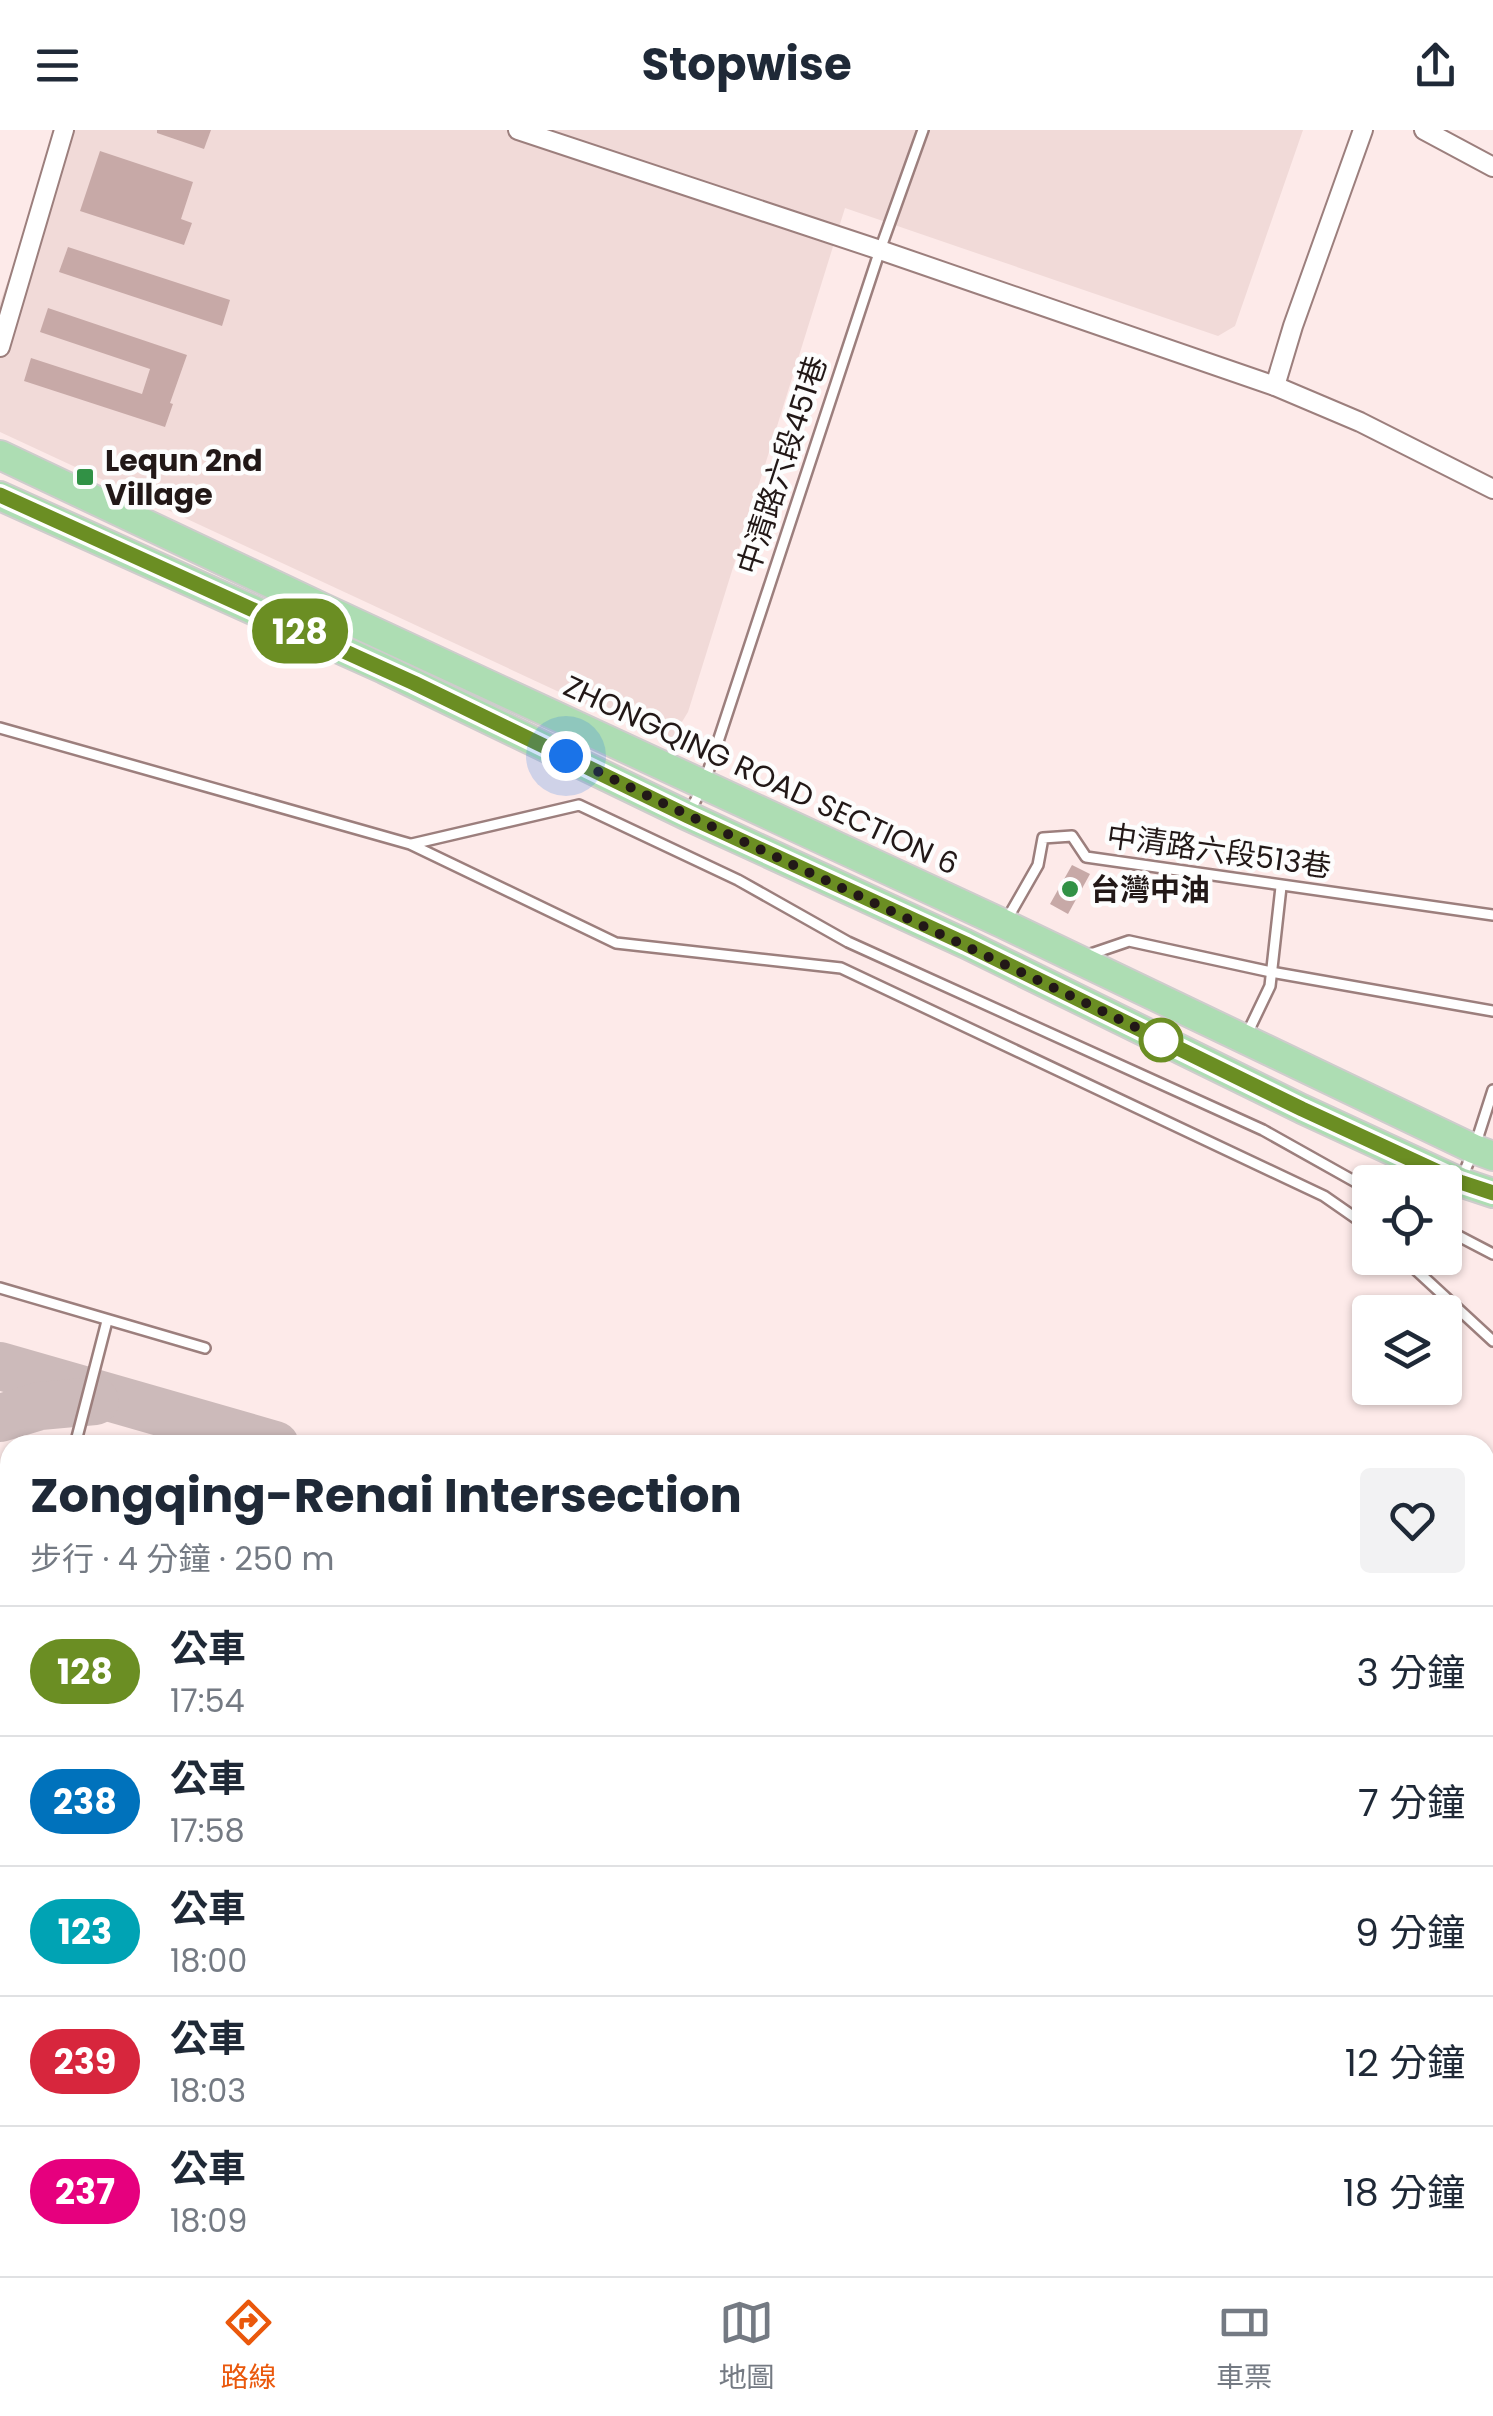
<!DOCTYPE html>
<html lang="zh-TW">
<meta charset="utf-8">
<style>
body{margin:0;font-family:Poppins,"Noto Sans TC",sans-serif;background:#f2f2f3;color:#1f2937;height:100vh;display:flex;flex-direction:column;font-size:38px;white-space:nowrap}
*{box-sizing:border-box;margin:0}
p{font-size:32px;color:#747a83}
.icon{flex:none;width:55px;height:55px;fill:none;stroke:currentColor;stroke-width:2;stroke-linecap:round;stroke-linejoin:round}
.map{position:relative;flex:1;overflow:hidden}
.panel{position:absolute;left:0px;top:1305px;width:1495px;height:842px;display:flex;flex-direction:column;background:#fff;border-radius:30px 30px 0 0;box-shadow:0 2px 8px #0004}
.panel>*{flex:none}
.badge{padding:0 20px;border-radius:32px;font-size:35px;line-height:65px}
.controls{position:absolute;left:1352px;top:1035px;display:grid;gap:20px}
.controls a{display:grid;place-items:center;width:110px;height:110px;border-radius:10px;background:#fff;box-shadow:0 2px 8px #0004;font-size:50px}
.you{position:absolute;width:50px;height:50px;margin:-25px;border:8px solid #fff;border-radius:50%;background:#1a73e8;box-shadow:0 0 0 15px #1a73e833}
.map>.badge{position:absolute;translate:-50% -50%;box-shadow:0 0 0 5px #fff}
.round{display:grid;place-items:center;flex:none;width:105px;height:105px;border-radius:10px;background:#f2f2f3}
.headline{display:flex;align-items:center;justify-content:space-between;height:170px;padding:0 30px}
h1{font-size:48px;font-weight:700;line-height:75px}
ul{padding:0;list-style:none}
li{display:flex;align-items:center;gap:30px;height:130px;padding:0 30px;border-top:2px solid #e0e1e3}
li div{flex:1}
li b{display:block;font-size:38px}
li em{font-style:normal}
li .badge{min-width:110px;font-weight:700;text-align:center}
header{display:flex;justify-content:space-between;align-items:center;height:130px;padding:0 30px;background:#fff;font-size:45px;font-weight:700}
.menu{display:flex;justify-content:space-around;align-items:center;height:140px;border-top:2px solid #e0e1e3;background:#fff;font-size:28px;color:#747a83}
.menu a{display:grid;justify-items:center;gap:5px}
.menu .active{color:#ea580c}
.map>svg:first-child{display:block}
</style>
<header><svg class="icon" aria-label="menu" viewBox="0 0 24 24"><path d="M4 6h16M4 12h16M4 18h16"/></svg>Stopwise<svg class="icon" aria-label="share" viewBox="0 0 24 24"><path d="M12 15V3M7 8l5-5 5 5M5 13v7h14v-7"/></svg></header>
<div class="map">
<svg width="1493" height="2146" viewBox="0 0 1493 2146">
<rect width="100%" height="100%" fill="#fdeae9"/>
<g fill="#f1dad8">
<path d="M61,0H1303L1235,196L1218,206L845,78L688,582L669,613L0,302V173Z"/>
<path d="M1493,2022V2146H1438L1442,2138H1485V2040Z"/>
</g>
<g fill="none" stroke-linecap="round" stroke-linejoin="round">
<g stroke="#ccbaba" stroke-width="48">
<path d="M0,1236L275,1315"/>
<path d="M0,1288L40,1276L95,1271"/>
<path d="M1485,1661L1493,1664"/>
<path d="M1485,1932L1493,1914"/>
<path d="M1485,2071L1493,2075"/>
<path d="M1390,2146L1394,2138"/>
</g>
</g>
<g fill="#c7a9a7">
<path d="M157,0H211L204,19L157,3Z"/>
<path d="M100,21L193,52L181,89L192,93L184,115L80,81Z"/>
<path d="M68,117L230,170L222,196L59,142Z"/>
<path d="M48,178L187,225L170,273L173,274L165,297L24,251L31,228L142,264L150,239L40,202Z"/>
<path d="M1072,735L1090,744L1068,784L1050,774Z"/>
</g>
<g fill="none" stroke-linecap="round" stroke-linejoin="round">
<g stroke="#9c7f7d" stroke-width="14">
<g id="service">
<path d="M0,598L410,714L616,813L841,838L1324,1066L1370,1098"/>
<path d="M689,683L704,654L880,120L923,0"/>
<path d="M412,714L579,675L738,750L848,812L1263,1000L1370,1060"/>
<path d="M1006,791L1038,735L1043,708L1072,706L1086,727L1493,785"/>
<path d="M1085,826L1129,811L1271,842L1493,881"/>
<path d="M1247,904L1270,856L1281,757"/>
<path d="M1461,1050L1474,1019L1493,960"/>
<path d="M1445,1099L1493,1124"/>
<path d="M1403,1128L1493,1211"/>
<path d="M0,1158L205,1218"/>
<path d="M75,1315L107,1191"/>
<path d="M1485,1460L1493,1432"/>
<path d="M116,2146L118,2138"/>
<path d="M922,2146L924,2138"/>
<path d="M1212,2146L1216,2138"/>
</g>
</g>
<g stroke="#9c7f7d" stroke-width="22">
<g id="minor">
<path d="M518,0L880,120L1275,256L1360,292L1493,359"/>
<path d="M1424,0L1493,37"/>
<path d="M0,217L64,0"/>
<path d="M1275,256L1293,196L1363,0"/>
</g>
</g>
<g stroke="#cecccc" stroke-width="32">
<g id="primary">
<path d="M0,325L323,478L1004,794L1474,1019L1493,1026"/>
<path d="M0,366L384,539L688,686L966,814L1302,979L1460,1052L1493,1063"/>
</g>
</g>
<use href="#service" stroke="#fff" stroke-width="9"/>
<use href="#minor" stroke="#fff" stroke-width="18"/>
<use href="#primary" stroke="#adddb3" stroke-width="28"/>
</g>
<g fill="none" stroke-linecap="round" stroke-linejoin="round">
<g stroke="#fff" stroke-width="22">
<path id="line" d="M0,365L414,553L688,686L966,814L1302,979L1460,1052L1493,1063"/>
</g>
<use href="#line" stroke="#6b8e23" stroke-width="15"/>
<path stroke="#221817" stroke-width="10" stroke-dasharray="0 18" d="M566,626C765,724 968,815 1168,913L1161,910"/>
</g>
<g fill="#319145" stroke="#fdfdfd" stroke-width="4">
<rect x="75" y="337" width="20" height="20" rx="5"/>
<circle cx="1070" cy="759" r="10"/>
</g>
<circle fill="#fff" stroke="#6b8e23" stroke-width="5" cx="1161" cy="910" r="20"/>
<g text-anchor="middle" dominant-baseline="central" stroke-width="9" stroke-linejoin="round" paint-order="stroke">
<g font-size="30" font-weight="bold" fill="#221817" stroke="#fdfdfd" text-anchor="start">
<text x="105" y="330">Lequn 2nd<tspan x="105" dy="34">Village</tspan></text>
<text x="1090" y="759">台灣中油</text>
</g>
<g font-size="30" fill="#221817" stroke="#fdfdfd">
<text transform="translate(782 335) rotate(-72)">中清路六段451巷</text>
<text transform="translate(761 645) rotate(25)">ZHONGQING ROAD SECTION 6</text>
<text transform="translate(1219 721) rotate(8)">中清路六段513巷</text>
</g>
</g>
</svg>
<div class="controls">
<a><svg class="icon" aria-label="locate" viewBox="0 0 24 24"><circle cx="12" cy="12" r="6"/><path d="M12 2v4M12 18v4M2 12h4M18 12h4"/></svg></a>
<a><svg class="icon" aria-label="layers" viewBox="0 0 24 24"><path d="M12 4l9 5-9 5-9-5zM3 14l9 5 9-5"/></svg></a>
</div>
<div class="you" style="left:566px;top:626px"></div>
<b class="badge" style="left:300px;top:501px;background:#6b8e23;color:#fff">128</b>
<section class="panel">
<div class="headline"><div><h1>Zongqing-Renai Intersection</h1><p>步行 · 4 分鐘 · 250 m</p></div><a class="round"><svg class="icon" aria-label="heart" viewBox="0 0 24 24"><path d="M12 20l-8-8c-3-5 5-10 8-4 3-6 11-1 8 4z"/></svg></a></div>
<ul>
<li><span class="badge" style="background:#6b8e23;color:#fff">128</span><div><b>公車</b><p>17:54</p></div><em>3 分鐘</em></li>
<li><span class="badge" style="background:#0072bc;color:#fff">238</span><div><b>公車</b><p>17:58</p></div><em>7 分鐘</em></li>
<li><span class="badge" style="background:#00a3b4;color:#fff">123</span><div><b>公車</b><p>18:00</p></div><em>9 分鐘</em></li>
<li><span class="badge" style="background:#d7263d;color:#fff">239</span><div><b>公車</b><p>18:03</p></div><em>12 分鐘</em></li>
<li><span class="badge" style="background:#e6007e;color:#fff">237</span><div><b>公車</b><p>18:09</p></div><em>18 分鐘</em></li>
</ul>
</section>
</div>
<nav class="menu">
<a class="active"><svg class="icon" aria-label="directions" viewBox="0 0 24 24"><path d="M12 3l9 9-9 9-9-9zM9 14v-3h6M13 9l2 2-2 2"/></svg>路線</a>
<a><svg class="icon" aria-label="map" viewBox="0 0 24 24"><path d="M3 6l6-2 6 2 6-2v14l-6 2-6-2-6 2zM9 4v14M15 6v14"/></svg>地圖</a>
<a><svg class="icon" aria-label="tickets" viewBox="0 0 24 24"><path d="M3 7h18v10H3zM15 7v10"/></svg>車票</a>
</nav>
